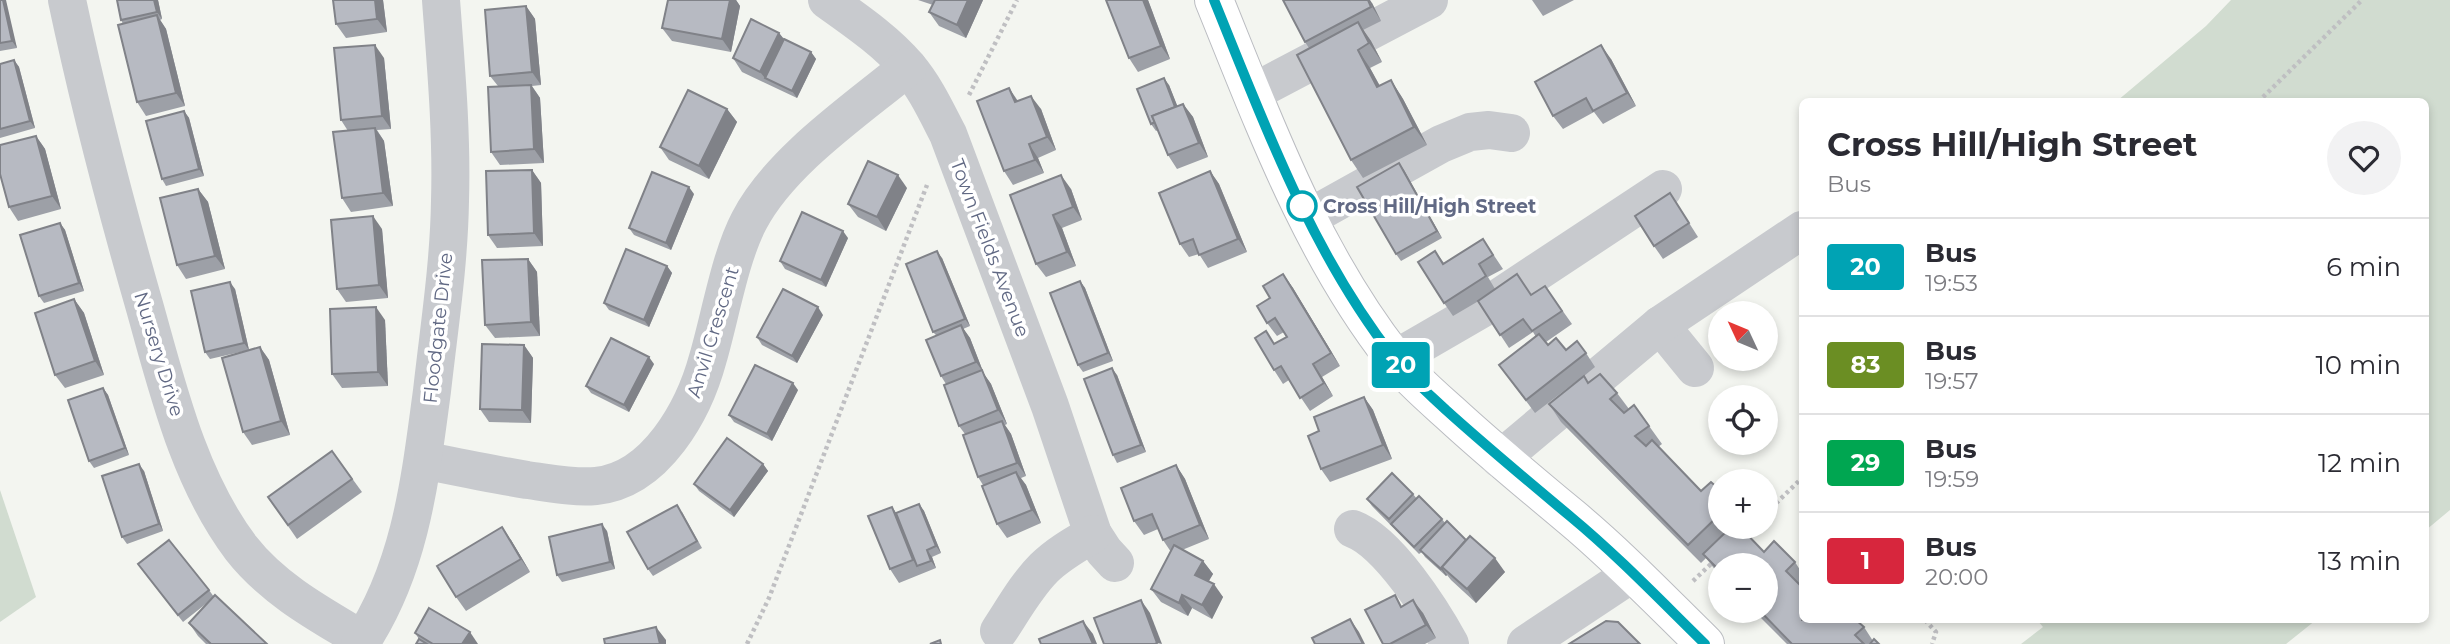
<!DOCTYPE html>
<meta charset="utf-8">
<style>
body{margin:0;font-family:Montserrat,sans-serif;background:#f2f2f3;color:#2b2b33;height:100vh;display:flex;flex-direction:column;font-size:26px;white-space:nowrap}
*{box-sizing:border-box;margin:0}
p{font-size:23px;color:#7c7c81}
.icon{flex:none;width:38px;height:38px;fill:none;stroke:currentColor;stroke-width:2;stroke-linecap:round;stroke-linejoin:round}
.map{position:relative;flex:1;overflow:hidden}
.panel{position:absolute;left:1799px;top:98px;width:630px;height:525px;display:flex;flex-direction:column;background:#fff;border-radius:10px;box-shadow:0 4px 10px #0003}
.panel>*{flex:none}
.badge{padding:0 14px;border-radius:5px;font-size:24px;line-height:46px}
.needle{width:46px;rotate:314deg}
.controls{position:absolute;left:1708px;top:301px;display:grid;gap:14px}
.controls a{display:grid;place-items:center;width:70px;height:70px;border-radius:50%;background:#fff;box-shadow:0 4px 10px #0003;font-size:35px}
.map>.badge{position:absolute;translate:-50% -50%;box-shadow:0 0 0 4px #fff}
.round{display:grid;place-items:center;flex:none;width:74px;height:74px;border-radius:37px;background:#f2f2f3}
.overview{display:flex;align-items:center;justify-content:space-between;height:119px;padding:0 28px}
h1{font-size:33px;font-weight:700;line-height:52px}
ul{padding:0;list-style:none}
li{display:flex;align-items:center;gap:21px;height:98px;padding:0 28px;border-top:2px solid #e1e1e2}
li div{flex:1}
li b{display:block;font-size:26px}
li em{font-style:normal}
li .badge{min-width:77px;font-weight:700;text-align:center}
.map>svg:first-child{display:block}
</style>
<div class="map">
<svg width="2450" height="644" viewBox="0 0 2450 644">
<rect width="100%" height="100%" fill="#f3f5f0"/>
<g fill="#d1dcd0">
<path d="M2231,0H2450V510L2426,530V102L2117,101L2206,26Z"/>
<path d="M0,490L36,597L0,622Z"/>
<path d="M2037,620H2316L2286,644H2021L2043,627Z"/>
</g>
<g fill="none" stroke-linecap="round" stroke-linejoin="round">
<g stroke="#babcc1" stroke-width="40">
<path id="major" d="M1214,0C1264,123 1311,252 1394,358C1410,378 1431,396 1450,413C1489,449 1530,483 1571,517C1618,556 1661,601 1705,644"/>
</g>
<g stroke="#bfbfc2" stroke-width="4.5" stroke-dasharray="3.5 3.5" stroke-linecap="butt">
<path d="M969,95L1017,0"/>
<path d="M2258,102L2362,0"/>
<path d="M1766,513L1802,478"/>
<path d="M1741,536L1751,527"/>
<path d="M1693,581L1714,561"/>
<path d="M1925,620L1936,632L1932,644"/>
<path d="M747,644L769,598L927,185"/>
</g>
<g stroke="#c8cace" stroke-width="38">
<path d="M67,0C89,104 116,207 145,308C168,390 189,479 241,548C273,589 319,614 363,640"/>
<path d="M827,0C855,20 886,41 908,67C925,87 936,111 948,134L1050,406L1093,534L1104,551L1115,563"/>
<path d="M1252,93L1429,0"/>
<path d="M1308,218L1441,144L1470,132L1489,130L1511,133"/>
<path d="M1660,325L1695,368"/>
<path d="M1395,359L1483,308L1663,189"/>
<path d="M1500,459L1660,325L1802,230"/>
<path d="M423,460C458,467 492,474 527,480C550,483 573,488 596,486C656,480 694,410 708,358C720,317 730,257 749,221C780,161 856,110 908,67"/>
<path d="M1353,529C1388,542 1432,611 1450,644"/>
<path d="M999,631C1013,610 1026,586 1044,568C1058,554 1076,544 1093,534"/>
<path d="M360,644C411,567 420,480 432,391C439,328 449,265 450,201C452,134 446,67 441,0"/>
<path d="M1526,644L1633,573"/>
</g>
<use href="#major" stroke="#fff" stroke-width="38"/>
</g>
<g fill="#9da0a7">
<path d="M0,0L17,48L0,51Z"/>
<path d="M117,0H158L162,19L160,20L166,29L185,106L146,116L137,102L123,24L121,20Z"/>
<path d="M333,0H383L387,32L346,38L336,24Z"/>
<path d="M668,0H736L740,6L731,52L672,41L662,28Z"/>
<path d="M918,0H983L966,38L939,26L929,12L933,5Z"/>
<path d="M1148,0L1170,59L1138,72L1129,58Z"/>
<path d="M1532,0H1574L1543,16Z"/>
<path d="M1372,3L1381,21L1363,30L1371,41L1382,62L1370,68L1380,86L1391,80L1403,99L1427,145L1363,178L1351,160L1309,48L1305,42Z"/>
<path d="M526,6L535,19L541,85L532,86L540,98L544,163L500,165L491,152L498,86L490,76Z"/>
<path d="M779,33L784,39L811,52L816,59L797,98L742,72L733,58Z"/>
<path d="M384,58L391,129L377,130L384,141L393,206L351,212L342,198L348,131L341,120Z"/>
<path d="M1611,59L1636,106L1603,124L1594,112L1563,129L1553,116Z"/>
<path d="M14,60L19,67L35,128L0,138V64Z"/>
<path d="M1169,85L1177,106L1183,104L1193,117L1208,157L1177,169L1168,155L1158,130L1156,131L1151,124Z"/>
<path d="M1009,88L1018,101L1041,109L1056,150L1038,158L1044,173L1013,185L1004,171Z"/>
<path d="M727,109L737,122L709,179L669,160L660,147Z"/>
<path d="M184,111L189,118L204,176L166,186L162,179Z"/>
<path d="M36,136L45,149L61,209L18,221L9,207Z"/>
<path d="M1399,163L1442,238L1401,261L1396,254Z"/>
<path d="M532,170L541,183L543,246L497,248L488,235Z"/>
<path d="M1210,171L1219,184L1247,252L1208,268L1199,254L1189,257L1180,244Z"/>
<path d="M907,188L886,231L858,217L848,204Z"/>
<path d="M198,189L208,202L225,269L186,279L177,265Z"/>
<path d="M1071,189L1082,220L1062,228L1076,266L1046,277L1036,264L1010,195Z"/>
<path d="M1670,193L1698,237L1663,259L1654,246Z"/>
<path d="M694,194L671,250L634,235L629,228Z"/>
<path d="M60,223L65,230L84,291L44,303L39,296Z"/>
<path d="M382,229L388,298L346,302L337,289Z"/>
<path d="M848,238L826,287L785,269L780,261Z"/>
<path d="M1483,239L1503,269L1488,277L1495,289L1532,294L1545,286L1572,324L1546,342L1548,345L1566,350L1586,353L1595,367L1584,376L1588,382L1617,393L1629,409L1634,405L1662,444L1658,447L1701,491L1720,490V527H1740L1764,552L1795,562L1802,573V620L1864,627L1873,641L1879,644H1787L1754,611H1766L1720,565V576L1706,558L1701,563L1561,422L1549,404L1578,380L1535,413L1499,365L1536,337L1533,332L1509,348L1478,301L1482,299L1453,316L1444,303L1435,251L1444,263Z"/>
<path d="M942,258L970,326L963,329L970,338L984,374L991,384L1007,424L1005,425L1011,434L1026,476L1021,478L1026,485L1041,523L1007,538L997,524L983,485L978,477L965,434L959,426L946,384L941,376L936,335L933,332Z"/>
<path d="M528,259L537,272L540,336L495,338L485,325Z"/>
<path d="M667,266L672,273L649,327L609,310L604,303Z"/>
<path d="M1283,274L1293,288L1340,366L1322,377L1333,396L1310,411L1289,380L1283,384L1274,370L1275,344L1287,337L1284,332L1277,336L1267,323L1270,298Z"/>
<path d="M1080,281L1085,288L1113,361L1083,372L1078,365Z"/>
<path d="M235,289L249,350L210,359L205,352Z"/>
<path d="M74,299L84,313L104,375L65,388L55,375Z"/>
<path d="M823,315L797,363L762,345L757,337Z"/>
<path d="M385,320L388,386L342,388L332,374Z"/>
<path d="M524,345L533,358L531,423L489,422L480,409Z"/>
<path d="M260,347L269,360L290,435L252,445L243,432Z"/>
<path d="M654,364L629,412L591,393L586,386Z"/>
<path d="M1117,375L1146,452L1117,463L1113,455Z"/>
<path d="M103,388L108,395L129,455L94,468L89,461Z"/>
<path d="M798,390L772,441L734,422L729,415Z"/>
<path d="M1364,397L1373,410L1392,459L1330,482L1321,469L1319,431Z"/>
<path d="M332,451L362,492L297,539L268,497Z"/>
<path d="M763,464L768,471L734,517L699,491L694,484Z"/>
<path d="M1176,465L1185,479L1209,539L1182,550L1203,561L1213,574L1208,581L1223,597L1212,619L1192,608L1188,616L1161,602L1151,589L1171,552L1163,540L1158,529L1144,535L1134,521Z"/>
<path d="M144,471L163,531L127,544L122,537Z"/>
<path d="M1413,494L1417,499L1442,519L1445,523L1505,572L1476,603L1451,580L1447,575L1446,576L1425,557L1422,552L1419,554L1372,506L1367,499Z"/>
<path d="M919,504L924,511L941,553L932,557L936,568L899,583L890,569L892,507L896,513Z"/>
<path d="M682,512L702,548L653,576L648,569Z"/>
<path d="M607,531L615,569L562,582L557,575Z"/>
<path d="M511,540L530,572L466,611L456,597Z"/>
<path d="M138,564L209,590L214,597L267,644H206L198,636L189,623L212,599L183,622Z"/>
<path d="M1402,606L1423,613L1436,638L1425,644H1383Z"/>
<path d="M415,633L478,644H416L419,639Z"/>
</g>
<g fill="#808288">
<path d="M3,0H6L17,48L12,41Z"/>
<path d="M154,0H158L162,19L157,12Z"/>
<path d="M375,0H383L387,32L377,19Z"/>
<path d="M730,0H736L740,6L731,52L722,39Z"/>
<path d="M968,0H983L966,38L957,25Z"/>
<path d="M1143,0H1148L1170,59L1161,46Z"/>
<path d="M1368,0H1370L1372,3L1381,21Z"/>
<path d="M526,6L535,19L541,85L532,72Z"/>
<path d="M157,15L166,29L185,106L176,93Z"/>
<path d="M1358,22L1371,41L1382,62L1369,43Z"/>
<path d="M779,33L789,46L765,78L760,72Z"/>
<path d="M375,45L384,58L391,129L382,116Z"/>
<path d="M1601,45L1611,59L1636,106L1627,93Z"/>
<path d="M1358,50L1370,68L1390,105L1377,87Z"/>
<path d="M811,52L816,59L797,98L792,91Z"/>
<path d="M14,60L19,67L35,128L30,121Z"/>
<path d="M1164,78L1169,85L1183,120L1178,113Z"/>
<path d="M1391,80L1403,99L1427,145L1414,127Z"/>
<path d="M531,85L540,98L544,163L534,149Z"/>
<path d="M1009,88L1018,102H1015Z"/>
<path d="M1031,96L1041,109L1056,150L1047,137Z"/>
<path d="M1183,104L1193,117L1208,157L1199,143Z"/>
<path d="M727,109L737,122L709,179L699,166Z"/>
<path d="M184,111L189,118L204,176L199,169Z"/>
<path d="M375,128L384,141L393,206L383,193Z"/>
<path d="M36,136L45,149L61,209L52,196Z"/>
<path d="M1029,144L1038,158L1044,173L1035,160Z"/>
<path d="M1399,163L1404,170L1442,238L1437,231Z"/>
<path d="M532,170L541,183L543,246L534,233Z"/>
<path d="M1210,171L1219,184L1247,252L1238,239Z"/>
<path d="M898,175L907,188L886,231L877,217Z"/>
<path d="M1061,175L1071,189L1082,220L1073,207Z"/>
<path d="M689,187L694,194L671,250L666,243Z"/>
<path d="M198,189L208,202L225,269L215,256Z"/>
<path d="M1053,215L1062,228L1076,266L1067,252Z"/>
<path d="M373,216L382,229L388,298L379,285Z"/>
<path d="M60,223L65,230L84,291L79,283Z"/>
<path d="M843,231L848,238L826,287L821,280Z"/>
<path d="M937,251L942,258L970,326L965,319Z"/>
<path d="M528,259L537,272L540,336L531,322Z"/>
<path d="M667,266L672,273L649,327L644,320Z"/>
<path d="M1283,274L1293,288L1340,366L1331,353Z"/>
<path d="M1080,281L1085,288L1113,361L1108,353Z"/>
<path d="M230,282L235,289L249,350L244,343Z"/>
<path d="M74,299L84,313L104,375L95,361Z"/>
<path d="M376,307L385,320L388,386L378,372Z"/>
<path d="M818,307L823,315L797,363L792,356Z"/>
<path d="M961,325L970,338L984,374L991,384L1007,424L998,410L983,372L976,362Z"/>
<path d="M524,345L533,358L531,423L522,410Z"/>
<path d="M260,347L269,360L290,435L281,421Z"/>
<path d="M649,357L654,364L629,412L624,405Z"/>
<path d="M1313,364L1322,377L1333,396L1324,383Z"/>
<path d="M1112,368L1117,375L1146,452L1141,445Z"/>
<path d="M793,383L798,390L772,441L767,434Z"/>
<path d="M103,388L108,395L129,455L125,448Z"/>
<path d="M1364,397L1373,410L1392,459L1383,445Z"/>
<path d="M1002,421L1011,434L1026,476L1017,463Z"/>
<path d="M139,464L144,471L163,531L159,524Z"/>
<path d="M763,464L768,471L734,517L730,510Z"/>
<path d="M1176,465L1185,479L1209,539L1200,525Z"/>
<path d="M1016,472L1026,485L1041,523L1032,510Z"/>
<path d="M919,504L924,511L941,553L936,546Z"/>
<path d="M892,507L901,520L917,566L922,573L913,560Z"/>
<path d="M602,524L607,531L615,569L610,562Z"/>
<path d="M502,527L511,540L530,572L521,559Z"/>
<path d="M927,550L932,557L936,568L931,561Z"/>
<path d="M1495,558L1505,572L1476,603L1467,589Z"/>
<path d="M1203,561L1213,574L1205,588L1195,575Z"/>
<path d="M1442,568L1447,575L1446,576L1441,569Z"/>
<path d="M1214,584L1223,597L1212,619L1202,605Z"/>
<path d="M1182,595L1192,608L1188,616L1179,603Z"/>
<path d="M1141,600L1150,613L1162,644L1157,643Z"/>
<path d="M1413,600L1423,613L1436,638L1426,625Z"/>
<path d="M1350,619L1359,632L1365,644H1363Z"/>
<path d="M1083,621L1093,634L1097,644H1093Z"/>
<path d="M656,627L666,640V644H660Z"/>
<path d="M470,632L478,644H462Z"/>
</g>
<g fill="#b7bac2" stroke="#808288" stroke-width="2">
<path d="M0,0H3L12,41L0,43Z"/>
<path d="M117,0H154L157,12L121,20Z"/>
<path d="M333,0H375L377,19L336,24Z"/>
<path d="M668,0H730L722,39L662,28Z"/>
<path d="M935,0H968L957,25L929,12Z"/>
<path d="M1106,0H1143L1161,46L1129,58Z"/>
<path d="M1283,0H1368L1371,7L1305,42Z"/>
<path d="M526,6L532,72L490,76L485,10Z"/>
<path d="M157,15L176,93L137,102L118,25Z"/>
<path d="M751,19L779,33L760,72L733,58Z"/>
<path d="M1358,22L1369,43L1358,50L1377,87L1391,80L1414,127L1351,160L1297,55Z"/>
<path d="M784,39L811,52L792,91L765,78Z"/>
<path d="M375,45L382,116L341,120L334,48Z"/>
<path d="M1601,45L1627,93L1593,111L1586,98L1553,116L1535,82Z"/>
<path d="M14,60L30,121L0,129V64Z"/>
<path d="M1164,78L1175,107L1152,116L1155,122L1151,124L1137,89Z"/>
<path d="M531,85L534,149L491,152L488,87Z"/>
<path d="M1009,88L1015,102L1031,96L1047,137L1029,144L1035,160L1004,171L977,101Z"/>
<path d="M688,90L727,109L699,166L660,147Z"/>
<path d="M1183,104L1199,143L1168,155L1152,116Z"/>
<path d="M184,111L199,169L162,179L146,121Z"/>
<path d="M375,128L383,193L342,198L333,132Z"/>
<path d="M36,136L52,196L9,207L0,174V145Z"/>
<path d="M868,161L898,175L877,217L848,204Z"/>
<path d="M1399,163L1437,231L1396,254L1357,187Z"/>
<path d="M532,170L534,233L488,235L486,171Z"/>
<path d="M1210,171L1238,239L1199,255L1193,239L1180,244L1159,193Z"/>
<path d="M652,172L689,187L666,243L629,228Z"/>
<path d="M1061,175L1073,207L1053,215L1067,252L1036,264L1010,195Z"/>
<path d="M198,189L215,256L177,265L160,198Z"/>
<path d="M1670,193L1689,223L1654,246L1635,216Z"/>
<path d="M802,212L843,231L821,280L780,261Z"/>
<path d="M373,216L379,285L337,289L331,220Z"/>
<path d="M60,223L79,283L39,296L20,235Z"/>
<path d="M1483,239L1493,255L1479,264L1486,276L1444,303L1418,262L1435,251L1443,264Z"/>
<path d="M626,249L667,266L644,320L604,303Z"/>
<path d="M937,251L965,319L933,332L906,264Z"/>
<path d="M528,259L531,322L485,325L482,260Z"/>
<path d="M1283,274L1331,353L1313,364L1324,383L1300,398L1281,366L1274,370L1255,338L1266,331L1274,344L1287,337L1275,318L1267,323L1257,306L1270,298L1263,286Z"/>
<path d="M1517,274L1531,295L1545,286L1562,311L1532,331L1523,319L1500,335L1478,301Z"/>
<path d="M1080,281L1108,353L1078,365L1050,293Z"/>
<path d="M230,282L244,343L205,352L191,291Z"/>
<path d="M783,289L818,307L792,356L757,337Z"/>
<path d="M74,299L95,361L55,375L35,313Z"/>
<path d="M376,307L378,372L332,374L330,309Z"/>
<path d="M961,325L976,362L941,376L926,340Z"/>
<path d="M1539,334L1548,345L1556,338L1566,350L1577,341L1586,353L1526,400L1499,365Z"/>
<path d="M611,338L649,357L624,405L586,386Z"/>
<path d="M482,344L524,345L522,410L480,409Z"/>
<path d="M260,347L281,421L243,432L222,358Z"/>
<path d="M755,365L793,383L767,434L729,415Z"/>
<path d="M1112,368L1141,445L1113,455L1084,379Z"/>
<path d="M982,370L998,410L959,426L944,385Z"/>
<path d="M1600,374L1617,393L1610,399L1624,413L1634,405L1649,426L1635,436L1646,446L1652,440L1701,491L1711,482L1720,490V514L1688,545L1549,404L1584,376L1588,383Z"/>
<path d="M103,388L125,448L89,461L68,400Z"/>
<path d="M1364,397L1383,445L1321,469L1308,436L1319,431L1314,417Z"/>
<path d="M1002,421L1017,463L978,477L963,435Z"/>
<path d="M727,438L763,464L730,510L694,484Z"/>
<path d="M332,451L352,479L288,525L268,497Z"/>
<path d="M139,464L159,524L122,537L102,476Z"/>
<path d="M1176,465L1200,525L1163,540L1152,514L1134,521L1121,488Z"/>
<path d="M1016,472L1032,510L997,524L982,486Z"/>
<path d="M1392,473L1413,494L1389,519L1367,499Z"/>
<path d="M1419,496L1442,519L1414,547L1391,524Z"/>
<path d="M919,504L936,546L927,550L931,561L917,566L896,513Z"/>
<path d="M677,505L697,541L648,569L627,532Z"/>
<path d="M892,507L913,560L890,569L868,516Z"/>
<path d="M1447,521L1466,540L1442,567H1443L1441,569L1420,550Z"/>
<path d="M602,524L610,562L557,575L549,537Z"/>
<path d="M502,527L521,559L456,597L437,566Z"/>
<path d="M1731,527H1740L1764,552L1774,541L1795,562L1786,571L1802,587V620H1856L1864,627L1855,635L1864,644H1792L1760,611H1766V565H1720V571L1703,554Z"/>
<path d="M1470,536L1495,558L1467,589L1442,567Z"/>
<path d="M169,540L209,590L178,615L138,564Z"/>
<path d="M1174,545L1203,561L1195,575L1214,584L1202,605L1182,595L1179,603L1151,589Z"/>
<path d="M215,595L267,644H211L189,623Z"/>
<path d="M1395,595L1401,607L1413,600L1426,625L1390,644H1383L1365,610Z"/>
<path d="M1141,600L1157,643L1155,644H1104L1094,618Z"/>
<path d="M429,608L470,632L462,644H433L415,633Z"/>
<path d="M1350,619L1363,644H1315L1312,638Z"/>
<path d="M1083,621L1093,644H1041L1039,639Z"/>
<path d="M1606,621L1618,622L1640,644H1569Z"/>
<path d="M656,627L660,644H605L604,639Z"/>
<path d="M419,639L427,644H416Z"/>
<path d="M1874,639L1879,644H1870Z"/>
<path d="M940,640L941,644H930Z"/>
</g>
<g fill="none" stroke-linecap="round" stroke-linejoin="round">
<g stroke="#fff" stroke-width="16">
<path id="line" d="M1214,0C1264,123 1311,252 1394,358C1409,377 1428,393 1446,410C1487,447 1529,482 1571,517C1618,556 1661,601 1705,644"/>
</g>
<use href="#line" stroke="#00a3b4" stroke-width="10"/>
</g>
<circle fill="#fff" stroke="#00a3b4" stroke-width="3.5" cx="1302" cy="206" r="14"/>
<g text-anchor="middle" dominant-baseline="central" stroke-width="7" stroke-linejoin="round" paint-order="stroke">
<g font-size="19" font-weight="bold" fill="#616984" stroke="#fff" text-anchor="start">
<text x="1323" y="206">Cross Hill/High Street</text>
</g>
<g font-size="19" fill="#616984" stroke="#fff">
<text transform="translate(990 248) rotate(69)">Town Fields Avenue</text>
<text transform="translate(438 328) rotate(-84)">Floodgate Drive</text>
<text transform="translate(713 332) rotate(-73)">Anvil Crescent</text>
<text transform="translate(159 354) rotate(73)">Nursery Drive</text>
</g>
</g>
</svg>
<div class="controls">
<a><svg class="needle" viewBox="-14 -14 28 28"><path d="M0-13l5 13h-10z" fill="#e53935"/><path d="M0 13l5-13h-10z" fill="#7c7c81"/></svg></a>
<a><svg class="icon" aria-label="locate" viewBox="0 0 24 24"><circle cx="12" cy="12" r="6"/><path d="M12 2v4M12 18v4M2 12h4M18 12h4"/></svg></a>
<a>+</a>
<a>−</a>
</div>
<b class="badge" style="left:1401px;top:365px;background:#00a3b4;color:#fff">20</b>
<section class="panel">
<div class="overview"><div><h1>Cross Hill/High Street</h1><p>Bus</p></div><a class="round"><svg class="icon" aria-label="heart" viewBox="0 0 24 24"><path d="M12 20l-8-8c-3-5 5-10 8-4 3-6 11-1 8 4z"/></svg></a></div>
<ul>
<li><span class="badge" style="background:#00a3b4;color:#fff">20</span><div><b>Bus</b><p>19:53</p></div><em>6 min</em></li>
<li><span class="badge" style="background:#6b8e23;color:#fff">83</span><div><b>Bus</b><p>19:57</p></div><em>10 min</em></li>
<li><span class="badge" style="background:#00a651;color:#fff">29</span><div><b>Bus</b><p>19:59</p></div><em>12 min</em></li>
<li><span class="badge" style="background:#d7263d;color:#fff">1</span><div><b>Bus</b><p>20:00</p></div><em>13 min</em></li>
</ul>
</section>
</div>
